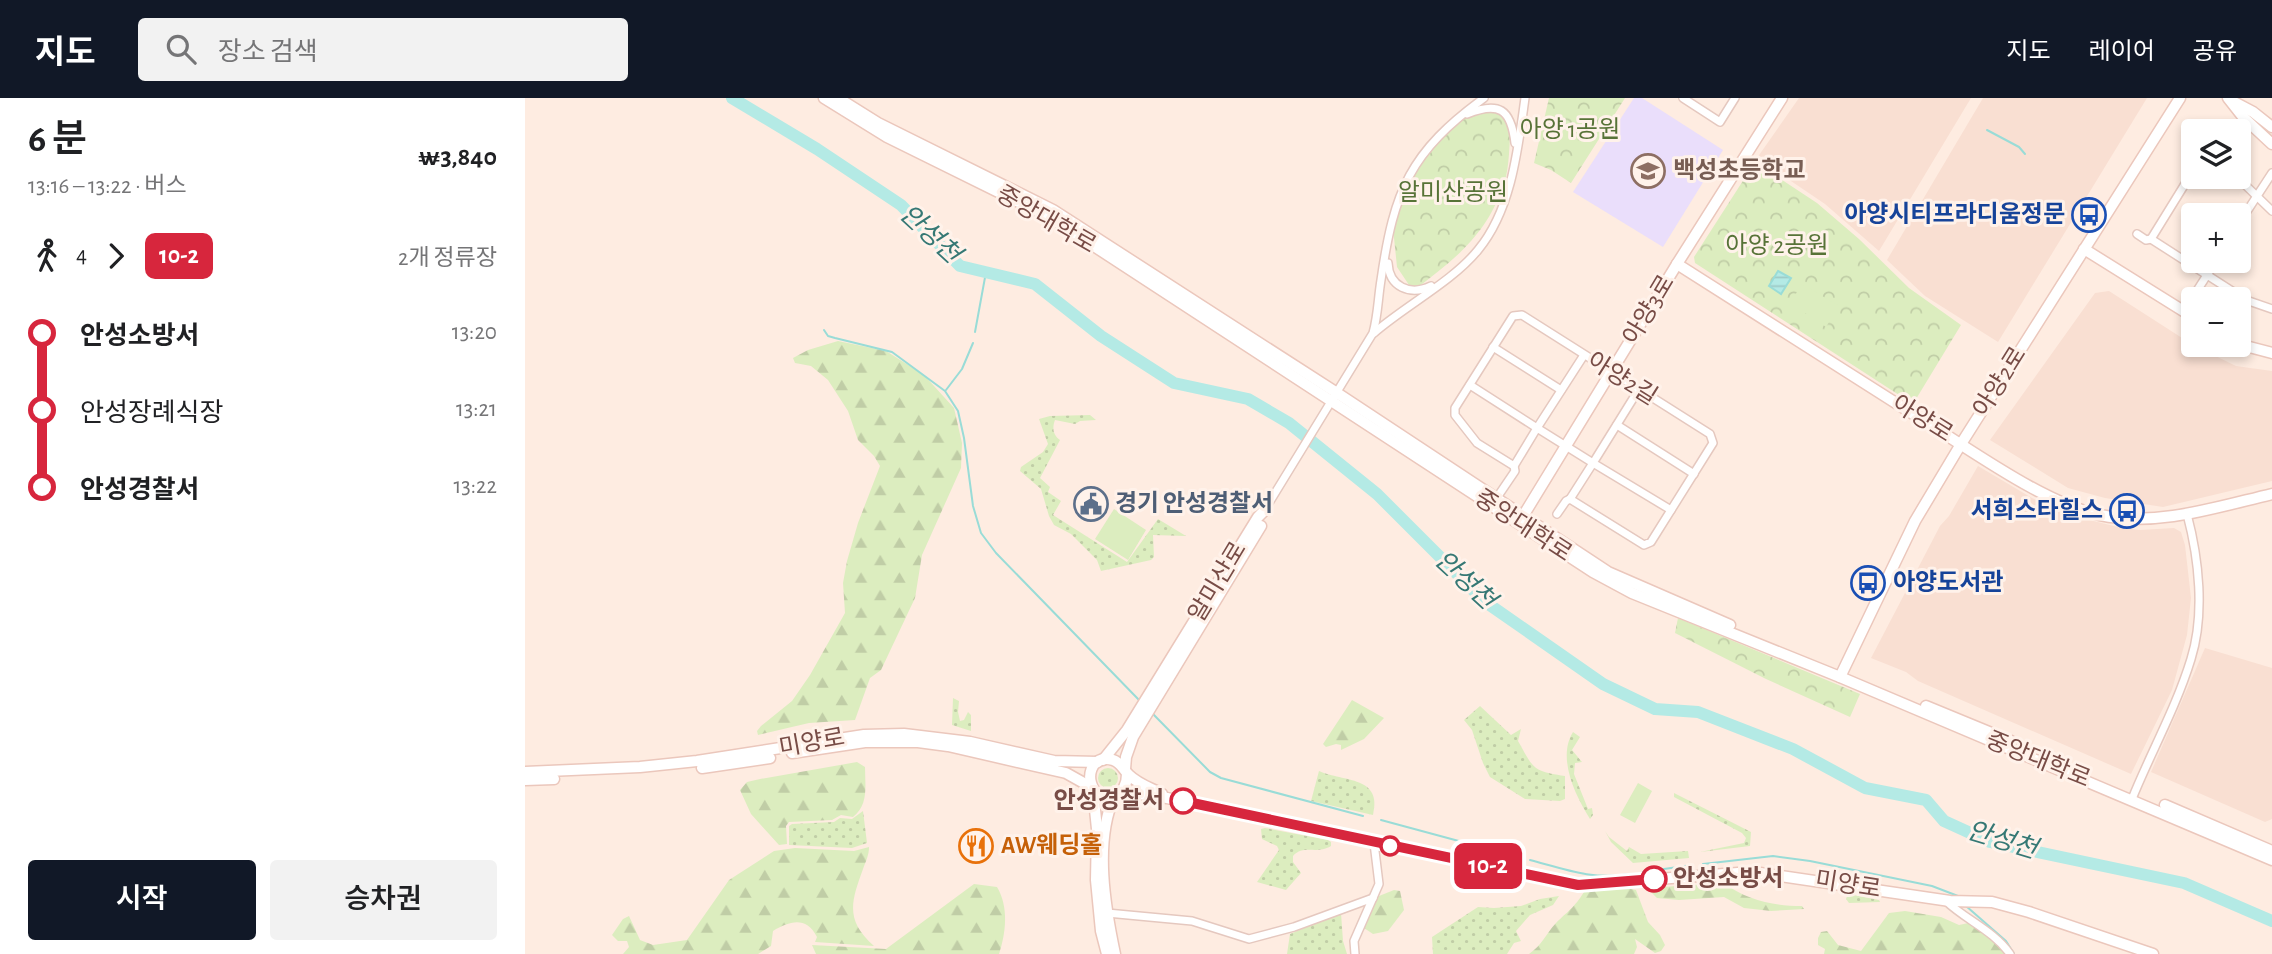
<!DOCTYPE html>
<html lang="ko">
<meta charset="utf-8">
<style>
body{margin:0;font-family:"Alegreya Sans","Noto Sans KR",sans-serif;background:#f2f2f2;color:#202124;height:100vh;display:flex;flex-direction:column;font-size:26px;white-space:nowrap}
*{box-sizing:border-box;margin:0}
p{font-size:23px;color:#757577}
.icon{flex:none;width:38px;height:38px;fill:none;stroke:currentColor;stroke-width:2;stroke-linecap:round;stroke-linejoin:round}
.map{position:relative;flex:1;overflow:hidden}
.sheet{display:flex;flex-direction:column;background:#fff;width:525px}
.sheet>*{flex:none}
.badge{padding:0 14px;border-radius:10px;font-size:24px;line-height:46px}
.fabs{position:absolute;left:1656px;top:21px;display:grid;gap:14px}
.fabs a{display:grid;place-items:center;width:70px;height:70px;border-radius:7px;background:#fff;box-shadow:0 4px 10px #0003;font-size:35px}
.map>.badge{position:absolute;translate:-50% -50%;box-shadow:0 0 0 4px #fff}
.legs{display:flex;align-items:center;gap:10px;height:77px;padding:0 28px;font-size:23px}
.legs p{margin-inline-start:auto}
.headline{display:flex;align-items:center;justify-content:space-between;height:119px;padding:0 28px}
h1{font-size:38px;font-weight:600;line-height:52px}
.cta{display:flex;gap:14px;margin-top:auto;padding:14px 28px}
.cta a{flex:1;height:80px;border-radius:7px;background:#111827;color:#fff;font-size:28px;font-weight:600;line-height:80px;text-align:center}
.cta a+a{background:#f2f2f2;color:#202124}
ul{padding:0 28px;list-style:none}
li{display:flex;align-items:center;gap:24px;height:77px;font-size:26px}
li i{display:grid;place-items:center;width:10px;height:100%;margin:0 9px;background:currentColor}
li i::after{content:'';width:18px;height:18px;margin:-9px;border:5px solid;border-radius:50%;background:#fff}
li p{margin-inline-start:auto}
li:first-child i{background:linear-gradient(#0000 50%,currentColor 0)}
li:last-child i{background:linear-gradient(currentColor 50%,#0000 0)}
header{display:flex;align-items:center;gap:42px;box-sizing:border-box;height:98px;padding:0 35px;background:#111827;color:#fff}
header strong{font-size:33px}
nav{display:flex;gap:38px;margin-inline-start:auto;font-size:24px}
.search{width:490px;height:63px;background:#f2f2f2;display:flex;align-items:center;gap:18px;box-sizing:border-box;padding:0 24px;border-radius:7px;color:#757577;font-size:26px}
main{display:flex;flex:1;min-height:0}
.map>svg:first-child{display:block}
</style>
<header>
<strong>지도</strong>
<div class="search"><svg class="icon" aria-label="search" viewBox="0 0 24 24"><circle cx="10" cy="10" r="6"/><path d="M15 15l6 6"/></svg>장소 검색</div>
<nav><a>지도</a><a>레이어</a><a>공유</a></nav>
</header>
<main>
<section class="sheet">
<div class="headline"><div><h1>6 분</h1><p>13:16 – 13:22 · 버스</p></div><b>₩3,840</b></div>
<div class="legs"><svg class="icon" aria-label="walk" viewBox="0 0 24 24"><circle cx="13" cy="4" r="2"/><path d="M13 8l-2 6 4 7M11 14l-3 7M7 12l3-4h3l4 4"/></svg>4<svg class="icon" aria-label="forward" viewBox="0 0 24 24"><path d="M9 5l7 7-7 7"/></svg><b class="badge" style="background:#d7263d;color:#fff">10-2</b><p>2개 정류장</p></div>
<ul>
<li><i style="color:#d7263d"></i><b>안성소방서</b><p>13:20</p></li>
<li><i style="color:#d7263d"></i><span>안성장례식장</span><p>13:21</p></li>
<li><i style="color:#d7263d"></i><b>안성경찰서</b><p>13:22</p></li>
</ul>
<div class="cta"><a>시작</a><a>승차권</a></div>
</section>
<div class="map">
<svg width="1747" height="856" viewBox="0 0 1747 856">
<defs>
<pattern id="grass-dots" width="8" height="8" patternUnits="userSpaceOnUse" patternTransform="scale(1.75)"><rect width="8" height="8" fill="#dcedbf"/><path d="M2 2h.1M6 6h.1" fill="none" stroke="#c0cda6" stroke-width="1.8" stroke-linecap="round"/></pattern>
<pattern id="forest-firs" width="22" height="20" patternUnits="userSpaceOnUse" patternTransform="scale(1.75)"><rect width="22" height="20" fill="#dcedbf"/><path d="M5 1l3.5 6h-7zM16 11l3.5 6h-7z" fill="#c0cda6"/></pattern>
<pattern id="park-crowns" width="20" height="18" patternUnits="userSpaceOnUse" patternTransform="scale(1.75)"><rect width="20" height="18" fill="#dcedbf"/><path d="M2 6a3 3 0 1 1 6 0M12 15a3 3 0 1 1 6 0" fill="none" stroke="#c0cda6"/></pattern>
<pattern id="water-rules" width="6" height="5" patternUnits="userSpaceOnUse" patternTransform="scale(1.75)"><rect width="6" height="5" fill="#b4eae5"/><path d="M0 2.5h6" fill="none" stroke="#9ecac6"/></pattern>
</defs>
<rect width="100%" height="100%" fill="#feece1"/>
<g fill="#f9dfd2">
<path d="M1274,0H1446L1354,153L1300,106L1232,60Z"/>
<path d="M1458,0H1622L1473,244L1400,198L1362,162Z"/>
<path d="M1584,193L1668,247L1711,268L1747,273V383L1638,409L1580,400L1543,390L1465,342L1570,195Z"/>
<path d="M1453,368L1507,400L1544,417L1597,430L1615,432L1649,430L1656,434L1660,447L1666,500L1662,537L1647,592L1606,676L1393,583L1381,574L1346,560L1415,428L1424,418Z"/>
<path d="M1680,550L1747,570V721L1740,724L1626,674Z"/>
</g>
<path fill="#eadefb" d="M1109,0H1117L1198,52L1138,149L1048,94Z"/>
<g fill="url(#grass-dots)">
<path d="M565,317L571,322L555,323L550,326L530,322C527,330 528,337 535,342L515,380L525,389L523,394L536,403L528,417L602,464L633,421L661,438L628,437L629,459L626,462L576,473L572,462L546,436L529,427L524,418L516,391L495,373L496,369L518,354L523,346L514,321L525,318Z"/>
<path d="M428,600L434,603L433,614L435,623L439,622L443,614L446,617V633L427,627Z"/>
<path d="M955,608L986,637L996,631L993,643C1009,671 1007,673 1040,678V701L1035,703L1000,701L965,679L958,665L947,632L939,622Z"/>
<path d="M1048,634L1055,639L1047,652L1057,664L1050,665L1049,676L1063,711L1067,710L1068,717L1065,721C1050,697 1032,660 1048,634Z"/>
<circle cx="583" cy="680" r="10"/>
<path d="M794,673C819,684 858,678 848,717L786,703Z"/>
<path d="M1149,695L1226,734L1225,748L1175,754L1219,745L1221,740L1217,735L1149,699Z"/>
<path d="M338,713L342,745L327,750L264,747V728L267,726L309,724L315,720L327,721Z"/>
<path d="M740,730L803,742L806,744V748C791,757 779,746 768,758V764L776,775L761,792L732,784L754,752L752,748L737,741L736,731Z"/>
<path d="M1080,733L1084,739L1102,753L1104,749L1116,756L1163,753L1164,760L1108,765L1086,744Z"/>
<path d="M1323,796L1354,802L1355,804L1324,805L1321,801Z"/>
<path d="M1034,798L1028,807L1005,817L991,833L996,843L989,845L982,856H908L907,839L953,809L969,810L996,808L1015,801Z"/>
<path d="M816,815L818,843L822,856H762L765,836Z"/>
</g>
<g fill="url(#forest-firs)">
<path d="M313,243L361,253L399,277L429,310L437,345L436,370L397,457L390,500L356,572L345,580L330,622L284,625L233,637L232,633L236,628L267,603L285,577L320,515L318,485L322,463L333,425L355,368L349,358L333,342L323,313L303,282L286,268L270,265L268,260L283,252Z"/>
<path d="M827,602L859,620L839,641L816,652V647L811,646L801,649L798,646Z"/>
<path d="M332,664L340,669C340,687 344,707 328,719L316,717L307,722L264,724L261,728L262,746L254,747L226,716L215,692L222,684L235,681Z"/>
<path d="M344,749C344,757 341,763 338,771C326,804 320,822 349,848L290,844L292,839C281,818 265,823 248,833L246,848L233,856H98L104,849L102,843H93L87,837L98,821L104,818L115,842L128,847L162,842L204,782L249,753L270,750L329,753Z"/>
<path d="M1199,785C1221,802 1249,808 1277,808L1279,811L1246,813L1219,810L1199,799L1154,802L1132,800L1122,790Z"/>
<path d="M449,786L472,789C484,809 481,835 474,856H291L287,847L361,851Z"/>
<path d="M1101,790L1111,792L1123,824L1135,837L1140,847L1136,853L1130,855L1110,841L1112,849L1109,856H1004C1018,846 1020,837 1031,825C1043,813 1049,810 1059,794Z"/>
<path d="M869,792L875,793L879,812L863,833L848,836L839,830L850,803L854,798Z"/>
<path d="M1380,813L1416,819L1434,827L1448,824L1483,856H1299L1300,851L1293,847V840L1296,834L1302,833L1313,847L1336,853L1364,815Z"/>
</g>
<g fill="url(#park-crowns)">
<path d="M1024,0H1100L1046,85L1026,72L1009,65Z"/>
<path d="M950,10L972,11L986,26C984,45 985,68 979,86C961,138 930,161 888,193L872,169L868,130L884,83L904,50Z"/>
<path d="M1230,64L1292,105L1334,141L1384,190L1436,227L1388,306L1170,165L1169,159Z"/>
<path d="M1153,520L1335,596L1325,619L1241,581L1150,535Z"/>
</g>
<g fill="#dcedbf">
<path d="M1277,186L1314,208L1301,229L1265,205Z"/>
<path d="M589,411L621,432L603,462L570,441Z"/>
<path d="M1113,685L1127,693L1110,725L1095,717Z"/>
</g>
<path fill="url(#water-rules)" stroke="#99dcd7" stroke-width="2" d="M1253,173L1266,180L1256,196L1244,188Z"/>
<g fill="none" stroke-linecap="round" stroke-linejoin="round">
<g stroke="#99dcd7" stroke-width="2">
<path d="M1462,32L1494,49L1500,56"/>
<path d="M299,232L303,238L310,240L367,254L420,293L433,313L439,340L448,408L456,435L471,455L615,603"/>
<path d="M450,234L461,174"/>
<path d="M421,292L437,271L448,245"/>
<path d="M628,616L685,674L696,680L838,718"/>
<path d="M856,722L993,759"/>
<path d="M1005,762C1042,772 1067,782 1106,776"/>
<path d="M1178,766L1248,758L1285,763L1368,780L1407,788L1433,798"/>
<path d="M1118,774L1167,767"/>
<path d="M1441,808L1481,843L1489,856"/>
</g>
<path stroke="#b4eae5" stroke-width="12" d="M207,0L292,51L376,107L435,168L510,186L576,238L649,285L723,301L764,325L852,396L959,503L1078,586L1130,611L1173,614L1268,651L1340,690L1401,702L1419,723L1465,744L1659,785L1747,823"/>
<g stroke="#e5c8bf" stroke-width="10">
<g id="street">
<path d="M1158,0L1195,24L1210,0"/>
<path d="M942,16C974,3 986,11 990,45"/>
<path d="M1668,73L1626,141L1721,202L1747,211"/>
<path d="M1712,79L1747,113"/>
<path d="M1713,127L1747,75"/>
<path d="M1612,136L1621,142L1626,141"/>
<path d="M863,165C864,189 885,198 906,188"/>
<path d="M1659,213L1691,163"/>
<path d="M997,217L1185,336L1188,345L1126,444L1119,447L1045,401L1068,365L1012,330L989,368L952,345L930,317V310L988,218Z"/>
<path d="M849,235C880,208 928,183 953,152C987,111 993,50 1000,0"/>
<path d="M968,249L1036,292"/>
<path d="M945,287L1012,330L1059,257"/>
<path d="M1114,291L1068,365L1146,412"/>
<path d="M1092,327L1169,376"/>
<path d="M971,401L990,373L989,368"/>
<path d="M739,413L848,235C853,217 853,200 856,182C869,92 885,54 959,0"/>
<path d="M1032,416L1041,403L1045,401"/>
<path d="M1607,701C1626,654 1651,610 1666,561C1680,516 1674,461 1662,416"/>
<path d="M1421,803C1441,822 1469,833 1485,856"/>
<path d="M582,815L667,823L724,841L769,829L848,800"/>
<path d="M830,856L829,843L854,786L849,745"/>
</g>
</g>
<g stroke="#ebc7bc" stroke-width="13">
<g id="secondary">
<path d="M299,0L362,39L526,120L1068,474L1107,495L1315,579L1747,762"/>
<path d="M313,0L353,25L528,112L812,295L1083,474L1205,527"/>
<path d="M1703,0L1718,19L1747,46"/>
<path d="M1709,4L1728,14L1747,29"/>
<path d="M1559,151L1668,219"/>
<path d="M1152,166C1237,220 1322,274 1407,328C1452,356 1523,407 1575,417C1632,429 1692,409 1747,396"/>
<path d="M1713,246L1747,255"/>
<path d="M995,423L1152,166L1257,0"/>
<path d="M1315,579L1390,423L1436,346L1655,0"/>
<path d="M1401,608L1486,643"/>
<path d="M267,655L340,644H393L423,648L541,675L566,689"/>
<path d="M578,662L602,632L733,419L739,413"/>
<path d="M177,670L245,660"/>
<path d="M600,671L601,659L608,639L736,428"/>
<path d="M0,674L115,669L172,663L339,637L379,636L445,644L529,663L573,664"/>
<path d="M602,676C602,686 599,694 589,699L574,697C557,683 566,655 588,662C597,665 598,672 604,677C613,686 626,690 637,696"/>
<path d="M0,682L29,681"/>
<path d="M568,692L572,731L571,782L576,833L582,856"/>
<path d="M592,697L613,696L642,700L1053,787L1213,775H1235L1425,803L1467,804L1504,814L1628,856"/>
<path d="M589,699C569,744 580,809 590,856"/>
<path d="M1640,707L1747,753"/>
</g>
</g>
<use href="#street" stroke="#fff" stroke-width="7"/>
<use href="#secondary" stroke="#fff" stroke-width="10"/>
</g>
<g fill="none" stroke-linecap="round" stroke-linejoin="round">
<g stroke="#fff" stroke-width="16">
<path id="line-1" d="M658,703L1053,787L1129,781"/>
</g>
<use href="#line-1" stroke="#d7263d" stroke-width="10"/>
</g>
<defs>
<g id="school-ring" transform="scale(1.75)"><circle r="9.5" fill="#fff2ea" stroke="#8d6e63" stroke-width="1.5"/><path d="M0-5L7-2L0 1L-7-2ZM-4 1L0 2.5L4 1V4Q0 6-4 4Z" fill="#8d6e63"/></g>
<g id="bus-ring" transform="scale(1.75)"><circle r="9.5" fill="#fff2ea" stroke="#1a4fb4" stroke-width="1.5"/><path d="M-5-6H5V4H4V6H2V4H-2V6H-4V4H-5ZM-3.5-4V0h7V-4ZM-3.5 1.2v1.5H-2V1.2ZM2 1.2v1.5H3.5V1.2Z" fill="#1a4fb4"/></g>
<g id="civic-ring" transform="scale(1.75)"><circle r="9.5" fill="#fff2ea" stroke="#5c6f8a" stroke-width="1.5"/><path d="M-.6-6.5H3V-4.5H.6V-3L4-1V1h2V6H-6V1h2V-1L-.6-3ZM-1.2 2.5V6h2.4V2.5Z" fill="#5c6f8a"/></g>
<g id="restaurant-ring" transform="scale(1.75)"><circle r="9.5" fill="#fff2ea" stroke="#e8710a" stroke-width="1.5"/><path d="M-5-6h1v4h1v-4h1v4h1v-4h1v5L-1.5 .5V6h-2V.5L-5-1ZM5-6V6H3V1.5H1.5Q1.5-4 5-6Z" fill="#e8710a"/></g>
</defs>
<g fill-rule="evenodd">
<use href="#school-ring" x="1123" y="73"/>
<use href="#bus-ring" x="1564" y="117"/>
<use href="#civic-ring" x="566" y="406"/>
<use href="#bus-ring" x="1602" y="413"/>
<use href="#bus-ring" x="1343" y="485"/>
<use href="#restaurant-ring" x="451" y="748"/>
</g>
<g fill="#fff" stroke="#d7263d" stroke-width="3.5">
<circle cx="658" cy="703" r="12"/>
<circle cx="865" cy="748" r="9"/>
<circle cx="1129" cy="781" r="12"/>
</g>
<g text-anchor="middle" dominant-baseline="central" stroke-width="6" stroke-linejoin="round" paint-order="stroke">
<g font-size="24" fill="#577337" stroke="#fff2ea">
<text x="1045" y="32">아양 1공원</text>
<text x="928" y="95">알미산공원</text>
<text x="1252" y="148">아양 2공원</text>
</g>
<g font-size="24" font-weight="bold" fill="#785e54" stroke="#fff2ea" text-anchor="start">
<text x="1148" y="73">백성초등학교</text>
</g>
<g font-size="24" font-weight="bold" fill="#164399" stroke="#fff2ea" text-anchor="end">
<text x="1540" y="117">아양시티프라디움정문</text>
<text x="1578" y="413">서희스타힐스</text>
<text x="1368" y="485" text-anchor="start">아양도서관</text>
</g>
<g font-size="24" fill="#784c46" stroke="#fff2ea">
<text transform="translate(521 122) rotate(30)">중앙대학로</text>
<text transform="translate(1124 212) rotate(-59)">아양3로</text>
<text transform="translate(1097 281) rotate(32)">아양2길</text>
<text transform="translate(1475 284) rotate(-58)">아양2로</text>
<text transform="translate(1397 321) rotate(32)">아양로</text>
<text transform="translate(998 428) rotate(33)">중앙대학로</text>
<text transform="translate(693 484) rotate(-59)">알미산로</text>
<text transform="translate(287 645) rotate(-10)">미양로</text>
<text transform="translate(1513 662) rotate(22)">중앙대학로</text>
<text transform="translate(1323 787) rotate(9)">미양로</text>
</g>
<g font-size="24" font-weight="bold" fill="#4e5e75" stroke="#fff2ea" text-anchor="start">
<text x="590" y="406">경기 안성경찰서</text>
</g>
<g font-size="24" font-weight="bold" fill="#784c46" stroke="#fff2ea" text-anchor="end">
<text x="639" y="703">안성경찰서</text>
<text x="1148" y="781" text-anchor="start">안성소방서</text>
</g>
<g font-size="24" font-weight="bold" fill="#c56008" stroke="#fff2ea" text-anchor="start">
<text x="476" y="748">AW웨딩홀</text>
</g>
<g font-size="26" font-style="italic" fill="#357874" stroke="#fff2ea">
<text transform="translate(405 136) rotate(43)">안성천</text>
<text transform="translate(940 482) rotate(43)">안성천</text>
<text transform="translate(1477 742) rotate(17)">안성천</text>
</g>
</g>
</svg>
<div class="fabs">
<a><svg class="icon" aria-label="layers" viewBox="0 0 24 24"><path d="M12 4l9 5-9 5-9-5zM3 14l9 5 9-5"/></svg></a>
<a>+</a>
<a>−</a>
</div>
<b class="badge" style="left:963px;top:768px;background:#d7263d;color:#fff">10-2</b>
</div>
</main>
